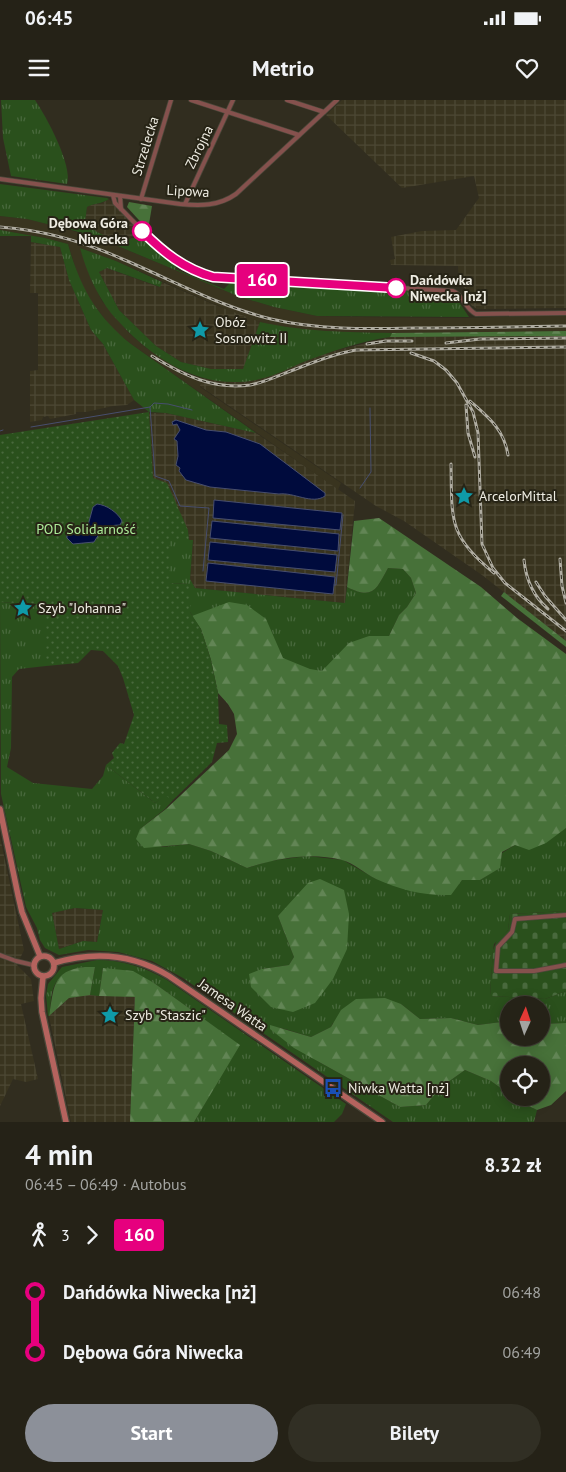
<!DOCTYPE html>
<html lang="pl">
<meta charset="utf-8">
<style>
body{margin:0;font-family:"PT Sans",sans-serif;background:#312f24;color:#f1f3f6;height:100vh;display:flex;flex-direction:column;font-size:19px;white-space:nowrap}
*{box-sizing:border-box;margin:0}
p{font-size:16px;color:#a3a4a1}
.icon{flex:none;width:28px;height:28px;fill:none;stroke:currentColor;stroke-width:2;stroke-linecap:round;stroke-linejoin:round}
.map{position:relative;height:1022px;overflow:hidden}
.side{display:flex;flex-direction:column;background:#252217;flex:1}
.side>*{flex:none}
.badge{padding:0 10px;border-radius:4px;font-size:18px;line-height:32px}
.needle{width:32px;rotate:3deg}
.controls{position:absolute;left:500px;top:896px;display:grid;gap:10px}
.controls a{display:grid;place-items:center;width:50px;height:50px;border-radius:50%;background:#252217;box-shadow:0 2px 12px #0003,0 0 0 1px #423f36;font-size:25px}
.map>.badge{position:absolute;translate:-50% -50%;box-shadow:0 0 0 2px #fff}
.legs{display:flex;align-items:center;gap:8px;height:55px;padding:0 25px;font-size:16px}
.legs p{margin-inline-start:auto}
.headline{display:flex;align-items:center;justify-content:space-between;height:85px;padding:0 25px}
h1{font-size:28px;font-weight:800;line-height:38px}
.action{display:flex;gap:10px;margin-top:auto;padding:10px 25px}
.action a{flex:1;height:58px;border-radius:30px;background:#8c9099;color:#fff;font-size:20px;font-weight:800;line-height:58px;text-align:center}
.action a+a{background:#312f24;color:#f1f3f6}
ul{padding:0 25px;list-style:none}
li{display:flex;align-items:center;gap:18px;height:60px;font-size:19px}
li i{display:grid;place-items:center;width:8px;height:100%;margin:0 6px;background:currentColor}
li i::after{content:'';width:12px;height:12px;margin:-6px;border:4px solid;border-radius:50%;background:#252217}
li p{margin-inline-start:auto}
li:first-child i{background:linear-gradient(#0000 50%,currentColor 0)}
li:last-child i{background:linear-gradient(currentColor 50%,#0000 0)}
.status{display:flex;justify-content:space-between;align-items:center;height:35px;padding:0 25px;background:#252217;direction:ltr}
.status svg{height:14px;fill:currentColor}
header{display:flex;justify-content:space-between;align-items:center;height:65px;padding:0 25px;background:#252217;font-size:22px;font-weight:800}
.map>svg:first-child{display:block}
</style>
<div class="status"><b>06:45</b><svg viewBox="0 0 49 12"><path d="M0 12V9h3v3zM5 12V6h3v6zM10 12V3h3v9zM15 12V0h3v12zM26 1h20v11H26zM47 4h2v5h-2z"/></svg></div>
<header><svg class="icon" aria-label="menu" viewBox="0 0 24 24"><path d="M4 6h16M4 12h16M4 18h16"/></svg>Metrio<svg class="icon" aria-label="heart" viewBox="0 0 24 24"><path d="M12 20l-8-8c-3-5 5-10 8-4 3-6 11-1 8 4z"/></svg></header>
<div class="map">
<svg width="566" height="1022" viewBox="0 0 566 1022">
<defs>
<pattern id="industrial-grid" width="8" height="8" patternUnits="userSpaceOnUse" patternTransform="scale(1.25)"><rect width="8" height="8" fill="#39341f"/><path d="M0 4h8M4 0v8" fill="none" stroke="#4c4834"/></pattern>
<pattern id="grass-tufts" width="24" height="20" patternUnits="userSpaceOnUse" patternTransform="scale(1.25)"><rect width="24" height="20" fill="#2a501c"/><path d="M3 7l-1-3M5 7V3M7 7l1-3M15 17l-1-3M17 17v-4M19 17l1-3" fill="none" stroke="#49693d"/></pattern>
<pattern id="forest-firs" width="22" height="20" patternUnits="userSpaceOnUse" patternTransform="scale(1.25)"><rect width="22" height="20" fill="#477139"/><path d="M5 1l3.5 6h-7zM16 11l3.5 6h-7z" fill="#628555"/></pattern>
<pattern id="cemetery-stones" width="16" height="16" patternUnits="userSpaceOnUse" patternTransform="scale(1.25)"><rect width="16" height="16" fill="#2a501c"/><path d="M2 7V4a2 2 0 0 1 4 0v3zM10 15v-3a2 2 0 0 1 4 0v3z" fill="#49693d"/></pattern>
<pattern id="garden-dots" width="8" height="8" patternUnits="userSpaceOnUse" patternTransform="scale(1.25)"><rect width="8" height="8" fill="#2a501c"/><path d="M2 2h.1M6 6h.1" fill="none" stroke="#49693d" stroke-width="1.8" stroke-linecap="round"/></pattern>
</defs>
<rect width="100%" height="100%" fill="#312d1f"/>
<path fill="#39341f" d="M0,116L27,119L64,128L113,144L240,197L274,207L317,216L360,217L462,218L566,215V236L390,237L392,233L325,232L289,229L260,222L237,214L116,161L80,148L93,183L102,201L129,233L145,247L174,266L188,274L202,278L200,287L341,383L338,390L131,244L113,230L88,197L78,176L68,144L45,138L0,130Z"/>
<g fill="url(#industrial-grid)">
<path d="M342,0H566V208L477,209L471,205L465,188L459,185L458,166L391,165L390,160L395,159L391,137L422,131L456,130L479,98L474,76L402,88L326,15Z"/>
<path d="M109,99L146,139L134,136L126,140L103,135L90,128L85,123L87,107L91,105L102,103Z"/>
<path d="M31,142L60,147L69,180L91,230L103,244L134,300L127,305L113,306L86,312H76V314L50,319L48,316L43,317L42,320L30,322V271L38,270V193H30Z"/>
<path d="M106,168L159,187L162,182L215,205L260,222L244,269H211L181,262L156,246L119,210L99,172Z"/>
<path d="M566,236V541L482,475L404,421L376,406L200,286L202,278L237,282L260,279L326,253L390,237Z"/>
<path d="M149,313H166L256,333L355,401L345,503L195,488L190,480L193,440H189L188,430L153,378Z"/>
<path d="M0,737L24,850L17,865L31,879L34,901L21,904L38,979L26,982L13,979L0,1006Z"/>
<path d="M74,808L103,810L97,842L83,841L59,849L52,813Z"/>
<path d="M84,895L135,896L130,1022H71L49,916L69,898Z"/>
</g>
<g fill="url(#grass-tufts)" fill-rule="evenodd">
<path d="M1,0H35C46,16 73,66 67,84L11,76L3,38Z"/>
<path d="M0,84L107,98L109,99C102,104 94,103 87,107L85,122C94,133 110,139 124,139C132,140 138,134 147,139C158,145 167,157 178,164L175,169L224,189L232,181L453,193L469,217L317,216L274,207L240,197L113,144L75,131L27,119L0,116Z"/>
<path d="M0,130L45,138L68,144C80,187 96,216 131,244L256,333L166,313L149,312L134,300L103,244L91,230L69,180L60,147L31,142V136H0Z"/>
<path d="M80,148L116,161L162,182L160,187L107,168L99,172L119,210L156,246L181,262L211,269H243L260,222C306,232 345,232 392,233L390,237C362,241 333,251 306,261C291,267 275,276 260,279C206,292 156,262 121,224C114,217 107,209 102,200C92,184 85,166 80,148Z"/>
<path d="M169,440H193L190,479L195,488L345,503L347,487C373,500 376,490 388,468L403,469L411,478L416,493L407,507L399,515L389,536H369L319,580L201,529L190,512V484L169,483Z"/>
<path d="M0,502L46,505V566L19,569L12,577L11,648L7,667L33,683L92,689L103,676L106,665L155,703L166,695L173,700L165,709L140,729L162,747L189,744L211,751L247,768L270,761L307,756L343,760L376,779L455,788L462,780H480L499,768L502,753L515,745L566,728V811L510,814L508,830L494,844L493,850L490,896L545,899L566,891V923L541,924V905H509V921L478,925L451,918L420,919L401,904L333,923L331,927L311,937L285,929L270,926L319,962L400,1007L426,1005L441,987L465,970L491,981L509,994V998H513L537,1010L534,1022H393L183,878L152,861L118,852L88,850L59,855L45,848L40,840L37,828L26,807L1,694ZM289,806L315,903L262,869L289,865L294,857L278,816ZM75,808L103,810L97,842L83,841L59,849L52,813Z"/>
<path d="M97,860C122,860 145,867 167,880L346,1004L342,1014L334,1022H194L239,945L154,883L103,868L99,896L90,895L95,867C75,866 57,871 52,893C50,900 51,908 49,916H48L46,895L48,884L62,867Z"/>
</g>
<g fill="url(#forest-firs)">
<path d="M129,102L152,106L148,130L127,107Z"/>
<path d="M566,231V236L390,237L392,233Z"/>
<path d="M379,418L481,487L517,518L566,554V728L546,743L529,750L515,745L502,752L500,768L480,780H462L451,795C425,796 400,790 376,779C365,774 354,763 342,760C310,752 278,758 247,768L211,751L189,744L144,748L136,739L140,729L166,709L229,650L237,634L234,614L228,604L218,593L211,560L201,529L192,516L229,502L247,505L266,519L283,558L310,569L322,571L349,543L369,536H389L399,515L407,507L416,493L411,478L403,469L388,468C376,490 373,500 347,487L354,421Z"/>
<path d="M504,492L566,541V547L501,496Z"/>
<path d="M320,779L344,790L349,814L347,849L333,879L315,903L293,912L271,907L251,887L249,874L262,869L289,865L294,857L278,816L308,783Z"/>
<path d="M85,867H95L90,895L69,898L49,916C54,890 51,870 85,867Z"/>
<path d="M103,868L133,871L154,883L240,945L194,1022H130L135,897L99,896Z"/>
<path d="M385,898L401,904L420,919L451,918L478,925L509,921V938H541V924L566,923V991L551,1005L537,1010L513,998H541V965H509V994L491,981L465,970L441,987L426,1005L400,1007L294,948L270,929V925L311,937L331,927L341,910L356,899Z"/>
</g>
<path fill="url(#cemetery-stones)" d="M566,811V891L545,899L490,896L493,850L497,840L508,830L510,814Z"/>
<path fill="url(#garden-dots)" d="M149,312L153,378L167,383L188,430L189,440L169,441V483L190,484V512L201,529L211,560L218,593L219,624L227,625L228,642L217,643L212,662L173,700L166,696L155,703L106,665L114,658L112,653L120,643L124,644L134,615L123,578L118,566L103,551L91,550L78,563L46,566V505L0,502V335Z"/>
<g fill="#000b3d" stroke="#474e6e">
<path d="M176,320L206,330L226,332L260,344L325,393V396C312,405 294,392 279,394L210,387L186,380L179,371L180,368L176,365L178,356L177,341L174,339L180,330L177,324L173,325L172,322Z"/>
<path d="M214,400L342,413L340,430L213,418Z"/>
<path d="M97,404C107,405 118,413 122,421L120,425C106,425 101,430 94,442L73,444L67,438V435L87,429L93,407Z"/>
<path d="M212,421L339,434L338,451L210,438Z"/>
<path d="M210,442L337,455L335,472L208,460Z"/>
<path d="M208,463L335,477L333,494L206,481Z"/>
</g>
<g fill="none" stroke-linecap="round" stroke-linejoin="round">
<g stroke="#474e6e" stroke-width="1">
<path d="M150,307L155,376L169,381L180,406L209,408L203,471"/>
<path d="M31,327L150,307L154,303L168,304L192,310"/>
<path d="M0,331L3,330"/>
<path d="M360,388L371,372L370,308"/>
<path d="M334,485H336L343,415"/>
</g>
<g stroke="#4b483a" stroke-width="5.5">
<g id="street">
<path d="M191,0L299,35"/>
<path d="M287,0L324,12"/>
<path d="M0,79L180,104C201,106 219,106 236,94L337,0"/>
<path d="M113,95L115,103C147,134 168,164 213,177L453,191C464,196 465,209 476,214L566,213"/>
<path d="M120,96L121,109"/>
<path d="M141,99L171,0"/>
<path d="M185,104L233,0"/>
<path d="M566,815L515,819L512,832L498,847L496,871H534L566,865"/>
<path d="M0,855L16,861L33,865"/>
</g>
</g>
<g stroke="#4b483a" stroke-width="8">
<g id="secondary">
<path d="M0,709L18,795L22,812L40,856"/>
<circle cx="44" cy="866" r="10"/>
<path d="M54,863C94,851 133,854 169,876L382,1022"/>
<path d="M43,877L41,898L42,912L66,1022"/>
</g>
</g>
<use href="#street" stroke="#85514d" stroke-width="4"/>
<use href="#secondary" stroke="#b5635e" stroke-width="5.5"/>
<g stroke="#b0ada2" stroke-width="3">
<g id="rail">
<path d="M0,127C42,130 82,141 120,158C170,179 218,206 271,219C318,230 366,229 414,228C465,228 515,227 566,226"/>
<path d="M446,243L480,239L566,238"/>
<path d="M367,244L386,241H412"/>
<path d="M411,253L434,261L446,270L457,283L473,312L478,333L482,444L493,468L505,483L566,531"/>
<path d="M152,256C183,275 213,290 250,285C267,282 284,273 301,267C319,260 337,253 356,250L566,247"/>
<path d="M470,301C488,317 504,329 508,355"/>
<path d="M466,305L468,333L475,357"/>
<path d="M451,364C452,420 448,436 494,473"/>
<path d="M560,459L562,486L566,503"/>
<path d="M524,460C526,480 533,496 548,509"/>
<path d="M536,482L545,496L566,520"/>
</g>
</g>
<use href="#rail" stroke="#272416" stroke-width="1" stroke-dasharray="4" stroke-linecap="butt"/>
</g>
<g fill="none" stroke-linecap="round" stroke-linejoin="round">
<g stroke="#fff" stroke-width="11">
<path id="line-1" d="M142,131C163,152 184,169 213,177L396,188"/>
</g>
<use href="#line-1" stroke="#e6007e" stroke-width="8"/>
</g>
<defs>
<g id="sight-bare" transform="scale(1.5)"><path d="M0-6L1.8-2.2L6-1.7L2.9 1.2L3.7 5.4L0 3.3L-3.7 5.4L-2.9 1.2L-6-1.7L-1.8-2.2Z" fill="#0f9aa8" stroke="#272416" stroke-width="2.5" paint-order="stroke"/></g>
<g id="bus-bare" transform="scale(1.5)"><path d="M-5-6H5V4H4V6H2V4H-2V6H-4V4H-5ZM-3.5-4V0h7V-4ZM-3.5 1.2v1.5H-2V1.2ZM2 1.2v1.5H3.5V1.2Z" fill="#1a4fb4" stroke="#272416" stroke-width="2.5" paint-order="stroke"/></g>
</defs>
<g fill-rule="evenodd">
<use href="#sight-bare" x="200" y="230"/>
<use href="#sight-bare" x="464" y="396"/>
<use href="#sight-bare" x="23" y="508"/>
<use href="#sight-bare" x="110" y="915"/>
<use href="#bus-bare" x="333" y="988"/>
</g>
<g fill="#fff" stroke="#e6007e" stroke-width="2.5">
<circle cx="142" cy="131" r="9"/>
<circle cx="396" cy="188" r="9"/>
</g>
<g text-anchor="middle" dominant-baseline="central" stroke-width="4" stroke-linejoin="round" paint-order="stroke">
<g font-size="14" fill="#eeece2" stroke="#272416">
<text transform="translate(145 46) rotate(-73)">Strzelecka</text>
<text transform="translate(199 47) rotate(-64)">Zbrojna</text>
<text transform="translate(188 91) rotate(3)">Lipowa</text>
<text transform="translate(233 905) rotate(35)">Jamesa Watta</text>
</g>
<g font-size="14" font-weight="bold" fill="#eeece2" stroke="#272416" text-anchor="end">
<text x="128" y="123">Dębowa Góra<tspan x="128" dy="16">Niwecka</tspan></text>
<text x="410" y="180" text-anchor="start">Dańdówka<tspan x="410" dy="16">Niwecka [nż]</tspan></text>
</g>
<g font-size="14" fill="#eeece2" stroke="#272416" text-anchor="start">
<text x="215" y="222">Obóz<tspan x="215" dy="16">Sosnowitz II</tspan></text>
<text x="479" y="396">ArcelorMittal</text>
<text x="38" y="508">Szyb "Johanna"</text>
<text x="125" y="915">Szyb "Staszic"</text>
<text x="348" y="988">Niwka Watta [nż]</text>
</g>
<g font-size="14" fill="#adec99" stroke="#272416">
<text x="86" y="429">POD Solidarność</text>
</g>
</g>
</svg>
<div class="controls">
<a><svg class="needle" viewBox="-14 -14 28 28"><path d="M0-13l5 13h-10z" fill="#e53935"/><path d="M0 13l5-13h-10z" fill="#a3a4a1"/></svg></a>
<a><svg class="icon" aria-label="locate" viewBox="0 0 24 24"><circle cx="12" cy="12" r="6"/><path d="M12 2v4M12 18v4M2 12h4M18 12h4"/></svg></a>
</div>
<b class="badge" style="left:262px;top:180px;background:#e6007e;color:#fff">160</b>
</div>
<section class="side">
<div class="headline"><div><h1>4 min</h1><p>06:45 – 06:49 · Autobus</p></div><b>8.32 zł</b></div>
<div class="legs"><svg class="icon" aria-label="walk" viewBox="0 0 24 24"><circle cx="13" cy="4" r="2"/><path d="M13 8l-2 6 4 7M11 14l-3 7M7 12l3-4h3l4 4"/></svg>3<svg class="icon" aria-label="forward" viewBox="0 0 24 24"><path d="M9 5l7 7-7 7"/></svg><b class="badge" style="background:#e6007e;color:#fff">160</b></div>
<ul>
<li><i style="color:#e6007e"></i><b>Dańdówka Niwecka [nż]</b><p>06:48</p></li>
<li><i style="color:#e6007e"></i><b>Dębowa Góra Niwecka</b><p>06:49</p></li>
</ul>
<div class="action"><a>Start</a><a>Bilety</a></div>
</section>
